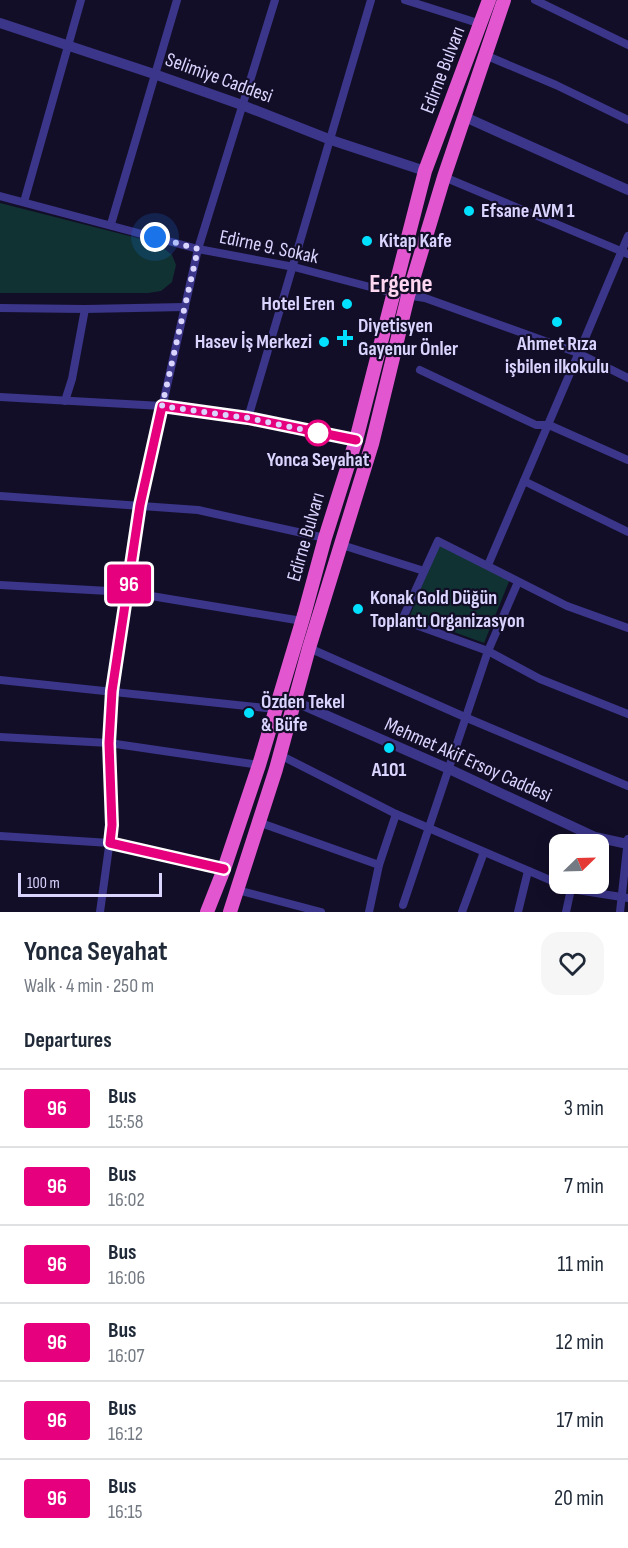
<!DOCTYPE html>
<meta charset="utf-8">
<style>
body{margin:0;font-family:"Sofia Sans Condensed",sans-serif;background:#f6f6f7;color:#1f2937;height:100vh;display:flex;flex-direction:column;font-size:22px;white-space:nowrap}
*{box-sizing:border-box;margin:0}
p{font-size:20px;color:#747a83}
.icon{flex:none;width:33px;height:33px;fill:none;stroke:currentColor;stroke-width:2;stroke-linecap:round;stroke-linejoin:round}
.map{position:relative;height:912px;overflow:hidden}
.panel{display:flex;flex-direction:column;background:#fff;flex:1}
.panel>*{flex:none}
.badge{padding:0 12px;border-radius:4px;font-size:21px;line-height:39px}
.needle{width:39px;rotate:67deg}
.buttons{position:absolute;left:549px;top:834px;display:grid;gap:12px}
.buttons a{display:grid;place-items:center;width:60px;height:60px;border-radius:12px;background:#fff;box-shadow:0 3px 15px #0003;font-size:30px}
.scale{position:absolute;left:18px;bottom:15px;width:144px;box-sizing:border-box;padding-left:6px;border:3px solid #dad5ff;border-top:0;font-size:16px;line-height:21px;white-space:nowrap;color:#dad5ff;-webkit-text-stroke:4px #130e28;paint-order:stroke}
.you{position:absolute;width:30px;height:30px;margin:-15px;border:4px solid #fff;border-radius:50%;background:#1a73e8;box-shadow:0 0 0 9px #1a73e833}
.map>.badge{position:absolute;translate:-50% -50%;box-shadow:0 0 0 3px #fff}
h2{padding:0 24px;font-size:22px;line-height:54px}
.round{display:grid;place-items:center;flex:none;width:63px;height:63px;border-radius:18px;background:#f6f6f7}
.summary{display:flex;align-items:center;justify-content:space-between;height:102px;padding:0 24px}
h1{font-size:28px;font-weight:700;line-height:45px}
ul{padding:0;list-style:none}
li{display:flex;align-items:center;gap:18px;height:78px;padding:0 24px;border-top:2px solid #e0e1e3}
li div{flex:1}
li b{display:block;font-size:22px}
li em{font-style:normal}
li .badge{min-width:66px;font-weight:700;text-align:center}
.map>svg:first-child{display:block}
</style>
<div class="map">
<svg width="628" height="912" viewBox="0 0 628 912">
<rect width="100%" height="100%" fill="#130e28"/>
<g fill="#103232">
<path d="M0,203L157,243L172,255L176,265L172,282L161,291L148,293H0Z"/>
<path d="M437,544L510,579L484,643L410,616Z"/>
</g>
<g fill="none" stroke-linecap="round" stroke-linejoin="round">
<g stroke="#3b368a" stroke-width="8">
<path d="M405,0L481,24"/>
<path d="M535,0L628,45"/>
<path d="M485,55L556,85L628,120"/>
<path d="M444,177L628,254"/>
<path d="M0,196L198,249L294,267L393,293L425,298L578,353L628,378"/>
<path d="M24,202L81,0"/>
<path d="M111,224L177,0"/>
<path d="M0,308L85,309L185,307"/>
<path d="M420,370L536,425H549L628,460"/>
<path d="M0,397L162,406L248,418L356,440"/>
<path d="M65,401L72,379L85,309"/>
<path d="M248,418L371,0"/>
<path d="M524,481L628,532"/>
<path d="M0,496L198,510L325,538"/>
<path d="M342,545L424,571"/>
<path d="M488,565C535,456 582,346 628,236"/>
<path d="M0,585L127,592L302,621"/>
<path d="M628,628L567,606L438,541L402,620L488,651L540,679L628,714"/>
<path d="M309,648L467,718L628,786"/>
<path d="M0,680L275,709"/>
<path d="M0,737L109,743L259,765"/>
<path d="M280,755L396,814L571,889L628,898"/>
<path d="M258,822L379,865"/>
<path d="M0,836L110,843L224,869"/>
<path d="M237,890L321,912"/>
<path d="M403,905L488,651L518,582"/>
<path d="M100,912L112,825L109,743L112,691L140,505L198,249L275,0"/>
<path d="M369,912L379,865L396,814"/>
<path d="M462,912L484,852"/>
<path d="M518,912L528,871"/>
<path d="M566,912L571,889"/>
<path d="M620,912L628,839"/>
</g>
<g stroke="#3b368a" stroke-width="10">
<path d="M0,23L154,74L242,105L331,140L425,171"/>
<path d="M465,117L628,190"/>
<path d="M296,702L449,769L595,837L628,844"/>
</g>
<g stroke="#e256d0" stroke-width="14">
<path d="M207,912L224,869L259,765L304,615L325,538L356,440L425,171L489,0"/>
<path d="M230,912L276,769L309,648L372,444L408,296L444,177L504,0"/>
</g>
</g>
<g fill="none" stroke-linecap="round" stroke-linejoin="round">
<g stroke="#fff" stroke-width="14">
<path id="line" d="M224,869L110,843L112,825L109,743L112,691L140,505L162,406L248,418L356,440"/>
</g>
<use href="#line" stroke="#e6007e" stroke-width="9"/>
<path stroke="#dad5ff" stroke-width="6" stroke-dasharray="0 10.8" d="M155,237L198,249L162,406L248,418L318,433"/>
</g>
<g fill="#01e1ff" stroke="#130e28" stroke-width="2">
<circle cx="469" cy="211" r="6"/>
<circle cx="367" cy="241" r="6"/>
<circle cx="347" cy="304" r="6"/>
<circle cx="557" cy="322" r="6"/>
<path d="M342 329h6v6h6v6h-6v6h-6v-6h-6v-6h6z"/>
<circle cx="324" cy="342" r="6"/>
<circle cx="358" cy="609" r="6"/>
<circle cx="249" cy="713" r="6"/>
<circle cx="389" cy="748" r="6"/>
</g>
<circle fill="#fff" stroke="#e6007e" stroke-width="3" cx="318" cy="433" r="12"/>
<g text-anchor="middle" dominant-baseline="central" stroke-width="4.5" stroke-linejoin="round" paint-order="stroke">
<g font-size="20" fill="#dad5ff" stroke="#130e28">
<text transform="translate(443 70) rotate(-69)">Edirne Bulvarı</text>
<text transform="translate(219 78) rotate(20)">Selimiye Caddesi</text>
<text transform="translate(269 247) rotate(12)">Edirne 9. Sokak</text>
<text transform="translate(306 537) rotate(-74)">Edirne Bulvarı</text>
<text transform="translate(468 760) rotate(24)">Mehmet Akif Ersoy Caddesi</text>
</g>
<g font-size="20" font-weight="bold" fill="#dad5ff" stroke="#130e28" text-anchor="start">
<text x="481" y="211">Efsane AVM 1</text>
<text x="379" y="241">Kitap Kafe</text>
<text x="335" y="304" text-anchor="end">Hotel Eren</text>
<text x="358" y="326">Diyetisyen<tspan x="358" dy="23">Gayenur Önler</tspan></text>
<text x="312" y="342" text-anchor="end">Hasev İş Merkezi</text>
<text x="557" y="344" text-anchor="middle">Ahmet Rıza<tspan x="557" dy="23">işbilen ilkokulu</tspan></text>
<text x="370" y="598">Konak Gold Düğün<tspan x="370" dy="23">Toplantı Organizasyon</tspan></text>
<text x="261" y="702">Özden Tekel<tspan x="261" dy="23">&amp; Büfe</tspan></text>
<text x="389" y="770" text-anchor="middle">A101</text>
</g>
<g font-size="20" font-weight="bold" fill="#dad5ff" stroke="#130e28">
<text x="318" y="460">Yonca Seyahat</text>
</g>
<g font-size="26" font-weight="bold" fill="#ffd7f0" stroke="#130e28">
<text x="401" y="284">Ergene</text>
</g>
</g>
</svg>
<div class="buttons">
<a><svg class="needle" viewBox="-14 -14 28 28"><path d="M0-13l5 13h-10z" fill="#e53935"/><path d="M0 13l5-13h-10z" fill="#747a83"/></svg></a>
</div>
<div class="scale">100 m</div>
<div class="you" style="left:155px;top:237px"></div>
<b class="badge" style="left:129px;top:584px;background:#e6007e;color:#fff">96</b>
</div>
<section class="panel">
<div class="summary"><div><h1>Yonca Seyahat</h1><p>Walk · 4 min · 250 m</p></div><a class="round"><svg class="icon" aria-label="heart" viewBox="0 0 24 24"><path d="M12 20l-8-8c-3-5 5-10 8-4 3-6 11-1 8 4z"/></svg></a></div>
<h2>Departures</h2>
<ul>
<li><span class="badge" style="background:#e6007e;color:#fff">96</span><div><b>Bus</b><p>15:58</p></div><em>3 min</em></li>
<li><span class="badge" style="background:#e6007e;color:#fff">96</span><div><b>Bus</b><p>16:02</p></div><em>7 min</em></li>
<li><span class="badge" style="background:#e6007e;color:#fff">96</span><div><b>Bus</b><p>16:06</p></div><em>11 min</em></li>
<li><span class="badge" style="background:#e6007e;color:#fff">96</span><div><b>Bus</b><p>16:07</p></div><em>12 min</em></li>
<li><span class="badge" style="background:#e6007e;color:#fff">96</span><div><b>Bus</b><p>16:12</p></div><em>17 min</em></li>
<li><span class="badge" style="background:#e6007e;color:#fff">96</span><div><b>Bus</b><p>16:15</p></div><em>20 min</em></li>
</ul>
</section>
